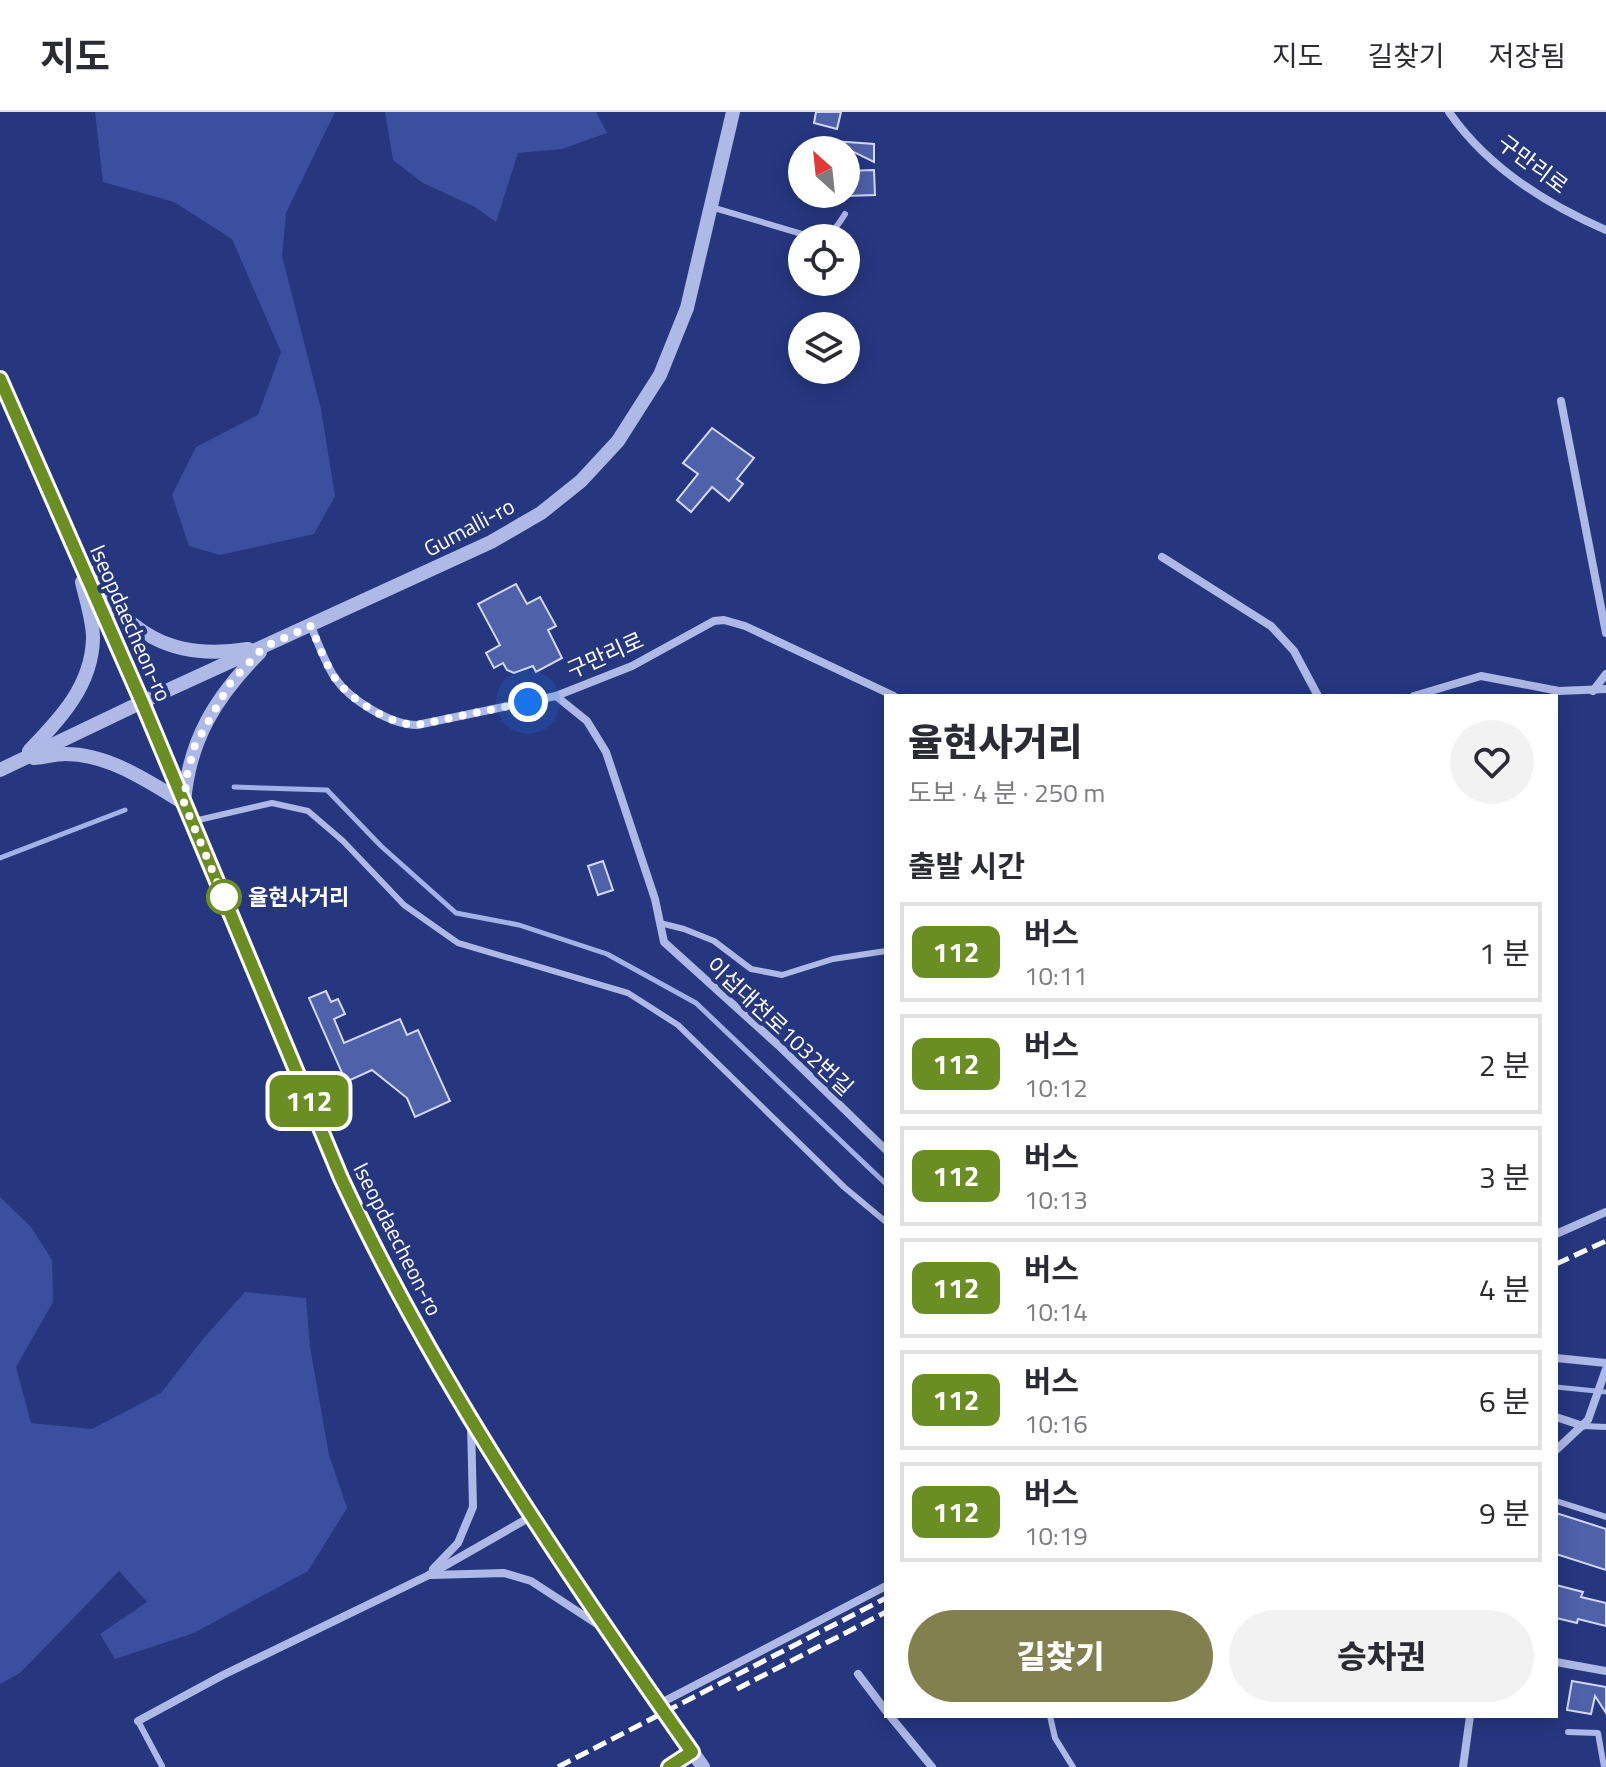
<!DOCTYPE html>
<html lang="ko">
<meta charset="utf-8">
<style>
body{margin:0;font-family:"Titillium Web","Noto Sans KR",sans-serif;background:#f2f2f3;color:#2b2b33;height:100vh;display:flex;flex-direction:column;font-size:30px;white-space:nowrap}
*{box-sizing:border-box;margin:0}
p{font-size:26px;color:#7c7c81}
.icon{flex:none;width:44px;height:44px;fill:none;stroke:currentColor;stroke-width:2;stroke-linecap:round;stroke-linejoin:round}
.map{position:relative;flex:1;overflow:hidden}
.sheet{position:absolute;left:884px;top:582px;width:674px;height:1024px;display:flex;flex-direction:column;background:#fff;border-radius:0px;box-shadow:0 4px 20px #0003}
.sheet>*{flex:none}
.badge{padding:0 16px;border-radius:12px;font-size:28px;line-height:52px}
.needle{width:52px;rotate:333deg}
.controls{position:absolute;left:788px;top:24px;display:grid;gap:16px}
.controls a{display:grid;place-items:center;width:72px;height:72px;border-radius:50%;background:#fff;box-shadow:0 4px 20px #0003;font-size:40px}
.you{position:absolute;width:40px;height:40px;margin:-20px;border:6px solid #fff;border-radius:50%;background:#1a73e8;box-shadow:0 0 0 12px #1a73e833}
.map>.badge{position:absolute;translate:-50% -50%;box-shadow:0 0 0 4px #fff}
h2{padding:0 24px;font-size:30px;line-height:72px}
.round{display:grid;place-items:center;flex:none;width:84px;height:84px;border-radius:42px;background:#f2f2f3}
.summary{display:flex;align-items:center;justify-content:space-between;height:136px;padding:0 24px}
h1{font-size:38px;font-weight:800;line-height:60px}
.button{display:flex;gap:16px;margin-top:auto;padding:16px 24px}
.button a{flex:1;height:92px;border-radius:48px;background:#838050;color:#fff;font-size:32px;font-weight:800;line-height:92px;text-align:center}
.button a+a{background:#f2f2f3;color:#2b2b33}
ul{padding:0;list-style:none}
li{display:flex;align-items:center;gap:24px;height:100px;margin:0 16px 12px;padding:0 8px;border:4px solid #e1e1e2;border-radius:0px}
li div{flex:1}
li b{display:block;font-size:30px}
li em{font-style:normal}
li .badge{min-width:88px;font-weight:700;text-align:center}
header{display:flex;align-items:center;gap:48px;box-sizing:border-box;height:112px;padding:0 40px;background:#fff;border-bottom:2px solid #e1e1e2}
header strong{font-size:38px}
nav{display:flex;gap:44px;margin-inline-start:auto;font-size:28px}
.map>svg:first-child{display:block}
</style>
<header>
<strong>지도</strong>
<nav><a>지도</a><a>길찾기</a><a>저장됨</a></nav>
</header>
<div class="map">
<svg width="1606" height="1655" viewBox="0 0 1606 1655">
<rect width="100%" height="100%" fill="#263780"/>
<g fill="#3b4f9e">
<path d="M95,0H335L286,101L282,144L321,297L335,384L314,422L220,443L189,434L172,383L196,335L258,303L281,240L232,127L174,90L103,70Z"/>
<path d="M385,0H596L607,21L562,37L518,41L496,110L475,95L423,71L393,48Z"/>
<path d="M0,1085L31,1115L52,1148L53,1190L16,1255L31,1311L92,1317L161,1281L203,1227L245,1180L306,1186L310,1235L329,1343L347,1396L308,1459L194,1521L115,1547L100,1522L147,1490L119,1459L20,1561L0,1572Z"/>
</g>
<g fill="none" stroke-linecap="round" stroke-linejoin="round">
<g stroke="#a2b1e6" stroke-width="5">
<path d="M234,675L327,678L381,734L456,801L519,813L607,842L696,891L886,1072"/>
<path d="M0,746L125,698"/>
<path d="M1556,1275L1606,1280"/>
</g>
</g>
<g fill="#4f61a9" stroke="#d1d8f5" stroke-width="2">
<path d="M816,0H841L837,17L814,11Z"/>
<path d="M833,29L874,32V50L833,30Z"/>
<path d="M874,58L875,83L846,84V59Z"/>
<path d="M712,316L754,346L737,367L743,372L729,389L712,375L691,400L677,388L698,362L683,351Z"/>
<path d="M516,472L527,492L540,485L556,514L548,518L562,546L536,560L533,554L514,561L507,558L503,551L494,556L486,541L500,533L478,492Z"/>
<path d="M603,749L613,778L598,783L588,754Z"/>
<path d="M326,879L331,890L338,887L345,902L334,907L344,931L400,907L407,923L418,918L450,989L415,1005L407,986L372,958L346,970L309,886Z"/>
<path d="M1556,1401L1606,1417V1458L1556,1442Z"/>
<path d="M1556,1473L1583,1480L1581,1485L1606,1491V1514L1578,1507L1577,1511L1556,1506Z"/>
<path d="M1572,1569L1606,1575V1601L1595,1584L1591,1602L1567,1598Z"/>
</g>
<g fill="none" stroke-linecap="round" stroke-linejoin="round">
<g stroke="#aeb9e6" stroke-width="6">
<path d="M711,95L812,125C830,125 836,117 845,102"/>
<path d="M194,709L272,691L308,699L343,729L404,793L458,831L628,881L678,913L844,1075L886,1110"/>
<path d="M660,811L684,817L714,829L751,857L782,863L833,847L886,839"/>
<path d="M1583,1314L1606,1315"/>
<path d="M1556,1389L1606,1405"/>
<path d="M1050,1604L1055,1626L1073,1655"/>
<path d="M138,1609L162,1654"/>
<path d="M1568,1620L1598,1621L1604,1655"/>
</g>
<g stroke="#aeb9e6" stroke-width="8">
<path d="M1449,0C1487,55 1546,92 1606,118"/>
<path d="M1561,289L1606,521"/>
<path d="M1162,445L1271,514L1294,539L1318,584"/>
<path d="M311,514C318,531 325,551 335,566C350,588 391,613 417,613L556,584L632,554L714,509L724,508L745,514L894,584"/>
<path d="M1593,579L1606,562"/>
<path d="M556,584L587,609L606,640L655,787L664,830L778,933L886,1038"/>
<path d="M1414,584L1481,564L1559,579L1606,577"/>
<path d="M1556,1122L1606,1100"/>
<path d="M1556,1246L1606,1251"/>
<path d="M1556,1305L1583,1314"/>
<path d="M1556,1338L1588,1308L1606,1257"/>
<path d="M433,1457L458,1431L473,1395L471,1312"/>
<path d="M431,1463L504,1461L531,1469L603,1516"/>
<path d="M1556,1550L1606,1559"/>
<path d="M858,1562L886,1599"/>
<path d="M659,1592L886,1474"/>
<path d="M890,1604L932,1655"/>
<path d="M138,1609L223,1563L427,1464L532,1404"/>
<path d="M669,1655L692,1640"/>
<path d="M1463,1655L1470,1604"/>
</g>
<g stroke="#aeb9e6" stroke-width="14">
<path d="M0,267L142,590L341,1066C438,1276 571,1466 703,1655"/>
<path d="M92,461C103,476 113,493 126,506C161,539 202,544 248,537"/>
<path d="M29,639C60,607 92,574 93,526C93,508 86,488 82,470"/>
<path d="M34,646C44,645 56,642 66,642C109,642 149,670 184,691C189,627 216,585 260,540"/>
<path d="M0,658L142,590L491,430L541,401L581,369L618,329L660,263L687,196L733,0"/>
</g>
<g stroke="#fff" stroke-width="5" stroke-dasharray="14 6" stroke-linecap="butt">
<path d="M1556,1152L1606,1129"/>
<path d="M737,1577L886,1500"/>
<path d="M558,1655L886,1486"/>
</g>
</g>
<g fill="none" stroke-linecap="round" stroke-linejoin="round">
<g stroke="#fff" stroke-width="18">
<path id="line" d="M0,267L142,590L341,1066C436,1270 563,1456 692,1640L669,1655"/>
</g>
<use href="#line" stroke="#6b8e23" stroke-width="12"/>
<path stroke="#fff" stroke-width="8" stroke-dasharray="0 14.4" d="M224,785L226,791L184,691L187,663L195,633L231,570L264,535L311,514C318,531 325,551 335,566C350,588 391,613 417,613L528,590"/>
</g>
<circle fill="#fff" stroke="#6b8e23" stroke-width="4" cx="224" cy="785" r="16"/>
<g text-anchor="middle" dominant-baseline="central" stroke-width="8" stroke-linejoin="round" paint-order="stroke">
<g font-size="22" fill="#fff" stroke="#263780">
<text transform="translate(1533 52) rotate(37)">구만리로</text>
<text transform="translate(469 415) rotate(-28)">Gumalli-ro</text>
<text transform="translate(131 511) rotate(66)">Iseopdaecheon-ro</text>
<text transform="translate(605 543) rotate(-24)">구만리로</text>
<text transform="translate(780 914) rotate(43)">이섭대천로1032번길</text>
<text transform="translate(398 1127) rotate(63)">Iseopdaecheon-ro</text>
</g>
<g font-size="22" font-weight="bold" fill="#fff" stroke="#263780" text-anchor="start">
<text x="248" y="785">율현사거리</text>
</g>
</g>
</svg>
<div class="controls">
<a><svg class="needle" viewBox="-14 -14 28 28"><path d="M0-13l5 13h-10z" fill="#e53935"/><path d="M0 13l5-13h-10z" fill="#7c7c81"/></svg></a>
<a><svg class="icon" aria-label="locate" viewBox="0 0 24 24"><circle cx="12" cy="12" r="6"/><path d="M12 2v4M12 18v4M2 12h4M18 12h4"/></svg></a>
<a><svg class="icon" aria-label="layers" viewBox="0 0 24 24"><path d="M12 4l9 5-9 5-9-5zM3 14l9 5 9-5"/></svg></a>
</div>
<div class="you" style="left:528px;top:590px"></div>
<b class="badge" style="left:309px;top:989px;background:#6b8e23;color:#fff">112</b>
<section class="sheet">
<div class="summary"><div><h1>율현사거리</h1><p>도보 · 4 분 · 250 m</p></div><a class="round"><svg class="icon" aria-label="heart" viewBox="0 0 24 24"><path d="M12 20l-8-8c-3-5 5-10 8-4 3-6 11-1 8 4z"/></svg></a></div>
<h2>출발 시간</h2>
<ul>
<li><span class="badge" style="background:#6b8e23;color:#fff">112</span><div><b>버스</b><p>10:11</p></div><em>1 분</em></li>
<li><span class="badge" style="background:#6b8e23;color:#fff">112</span><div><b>버스</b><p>10:12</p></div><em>2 분</em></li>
<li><span class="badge" style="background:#6b8e23;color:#fff">112</span><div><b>버스</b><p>10:13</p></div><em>3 분</em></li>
<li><span class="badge" style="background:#6b8e23;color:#fff">112</span><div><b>버스</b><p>10:14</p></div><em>4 분</em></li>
<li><span class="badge" style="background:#6b8e23;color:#fff">112</span><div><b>버스</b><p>10:16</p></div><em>6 분</em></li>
<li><span class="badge" style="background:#6b8e23;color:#fff">112</span><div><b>버스</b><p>10:19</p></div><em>9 분</em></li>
</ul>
<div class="button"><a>길찾기</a><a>승차권</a></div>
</section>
</div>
